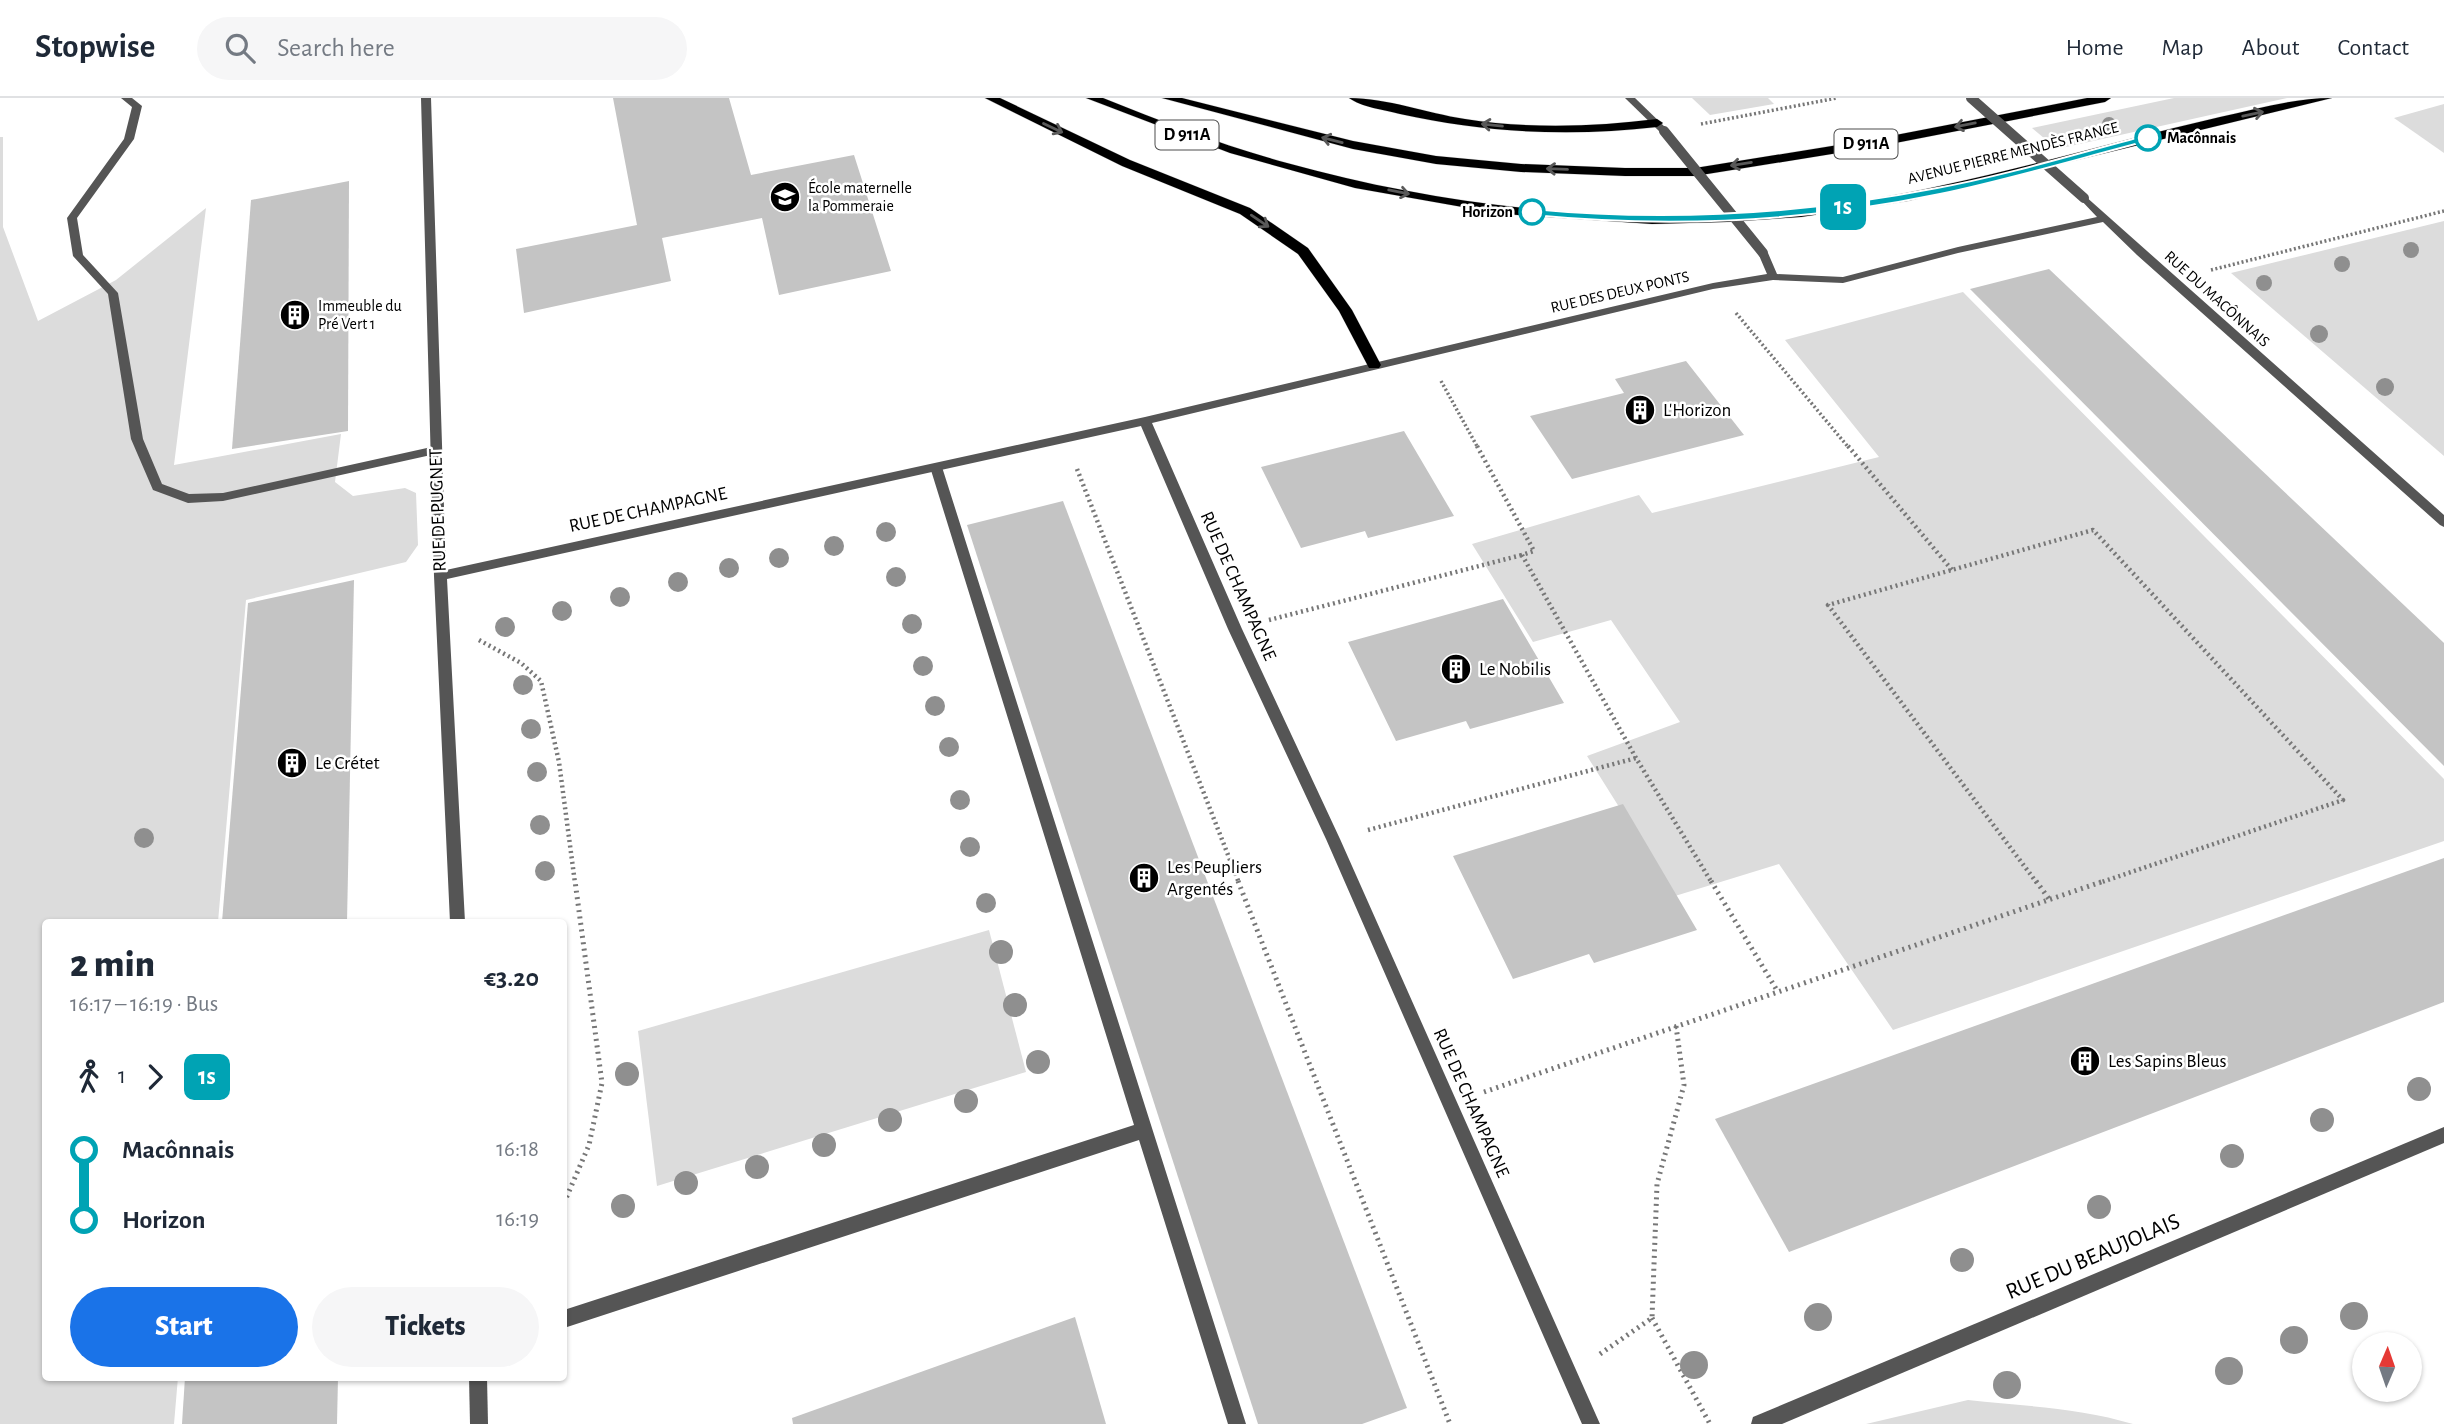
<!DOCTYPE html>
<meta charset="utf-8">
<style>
body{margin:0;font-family:"Alegreya Sans",sans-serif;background:#f6f6f7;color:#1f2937;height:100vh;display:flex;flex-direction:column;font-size:26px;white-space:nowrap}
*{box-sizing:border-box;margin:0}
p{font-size:23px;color:#747a83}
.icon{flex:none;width:38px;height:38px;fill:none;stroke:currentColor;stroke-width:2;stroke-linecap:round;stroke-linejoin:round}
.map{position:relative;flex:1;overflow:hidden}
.sheet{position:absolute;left:42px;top:821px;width:525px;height:462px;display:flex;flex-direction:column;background:#fff;border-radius:7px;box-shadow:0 2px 5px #0004}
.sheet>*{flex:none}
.badge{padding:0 14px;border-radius:10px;font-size:24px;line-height:46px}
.needle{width:46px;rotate:2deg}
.buttons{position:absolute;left:2352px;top:1234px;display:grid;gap:14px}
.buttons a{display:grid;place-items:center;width:70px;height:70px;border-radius:50%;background:#fff;box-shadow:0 2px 5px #0004;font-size:35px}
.map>.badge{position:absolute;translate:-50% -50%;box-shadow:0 0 0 4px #fff}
.legs{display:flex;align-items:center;gap:10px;height:77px;padding:0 28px;font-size:23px}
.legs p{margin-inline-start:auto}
.overview{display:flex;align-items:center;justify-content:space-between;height:119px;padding:0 28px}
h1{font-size:38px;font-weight:800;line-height:52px}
.primary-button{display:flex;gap:14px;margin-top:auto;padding:14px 28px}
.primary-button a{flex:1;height:80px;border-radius:42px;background:#1a73e8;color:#fff;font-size:28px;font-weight:800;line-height:80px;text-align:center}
.primary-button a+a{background:#f6f6f7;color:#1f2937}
ul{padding:0 28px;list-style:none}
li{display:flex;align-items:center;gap:24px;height:70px;font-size:26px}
li i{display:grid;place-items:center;width:10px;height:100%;margin:0 9px;background:currentColor}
li i::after{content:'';width:18px;height:18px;margin:-9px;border:5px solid;border-radius:50%;background:#fff}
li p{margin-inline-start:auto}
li:first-child i{background:linear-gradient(#0000 50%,currentColor 0)}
li:last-child i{background:linear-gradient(currentColor 50%,#0000 0)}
header{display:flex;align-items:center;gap:42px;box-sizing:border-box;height:98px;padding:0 35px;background:#fff;border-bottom:2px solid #e0e1e3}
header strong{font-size:33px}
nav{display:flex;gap:38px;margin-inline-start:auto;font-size:24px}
.search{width:490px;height:63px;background:#f6f6f7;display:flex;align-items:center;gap:18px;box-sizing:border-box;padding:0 24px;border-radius:38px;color:#747a83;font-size:26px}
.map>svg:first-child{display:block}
</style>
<header>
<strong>Stopwise</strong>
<div class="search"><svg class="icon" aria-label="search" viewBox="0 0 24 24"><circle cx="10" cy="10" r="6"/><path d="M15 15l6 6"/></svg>Search here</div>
<nav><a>Home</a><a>Map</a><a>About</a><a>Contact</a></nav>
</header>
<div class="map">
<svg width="2444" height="1326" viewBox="0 0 2444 1326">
<rect width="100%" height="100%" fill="#fff"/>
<g fill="#dcdcdc">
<path d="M1692,0H1768L1774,6L1710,17Z"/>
<path d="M2174,0H2287L2057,51L2032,30Z"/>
<path d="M2444,6V55L2394,20Z"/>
<path d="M0,39H3V129L38,223L116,182L206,110L174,367L341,336L335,384L353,398L405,390L416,395L418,447L406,464L246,502L218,824H46V1279H178L174,1326H0Z"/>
<path d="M2444,123V358L2231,175Z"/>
<path d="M1963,194L2444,681V743L1893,932L1779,766L1675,798L1587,658L1680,624L1611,522L1533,544L1472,446L1639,397L1652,415L1879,359L1785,242Z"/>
<path d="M989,832L1026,974L657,1088L638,933Z"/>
<path d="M1968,1302C2023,1308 2080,1310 2133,1326H1866Z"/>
</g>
<g fill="#c4c4c4">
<path d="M613,0H729L751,77L854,57L891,173L779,197L762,120L662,140L671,183L524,215L516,151L637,127Z"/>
<path d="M349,83L348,333L232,351L251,102Z"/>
<path d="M2049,171L2444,545V668L1970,191Z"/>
<path d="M1686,263L1744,337L1572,381L1530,318L1624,295L1615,281Z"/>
<path d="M1404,333L1454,418L1368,440L1365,433L1301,450L1261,369Z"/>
<path d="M1063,403L1407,1310L1362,1326H1258L967,427Z"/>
<path d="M354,482L347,824H222L248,505Z"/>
<path d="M1503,501L1564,605L1470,631L1466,623L1396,643L1348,544Z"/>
<path d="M1623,706L1697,832L1594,865L1589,856L1513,881L1453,758Z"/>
<path d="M2444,760V904L1789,1154L1715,1021Z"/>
<path d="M1075,1219L1106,1326H793L792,1320Z"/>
<path d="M185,1279H338L337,1326H182Z"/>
</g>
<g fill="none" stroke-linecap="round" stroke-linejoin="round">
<g stroke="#dbdbdb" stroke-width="1">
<g id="primary">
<path d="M985,0H1000L1130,62L1250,110L1308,150L1352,212L1381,267L1379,270H1369L1339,213L1298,156L1240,116L1122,68Z"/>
<path d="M1086,0H1103C1163,24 1224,48 1287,65C1500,124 1728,136 1944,87C2037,67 2128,40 2220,19C2257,11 2294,0 2332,0L1908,103L1801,119L1727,124L1652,126L1502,116L1355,90L1230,55Z"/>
<path d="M1162,0H1182L1353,43L1436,58L1521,66L1625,70H1695L1875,41L2087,0H2111L2105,4L1875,49L1695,78H1625L1521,74L1436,66L1353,51Z"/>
<path d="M1349,0C1387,0 1426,15 1465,21C1529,31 1593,29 1657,21L1663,25L1657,29C1570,39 1486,35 1400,16C1385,12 1361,9 1349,0Z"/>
</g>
</g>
<g stroke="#777" stroke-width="3.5" stroke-dasharray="2 2.5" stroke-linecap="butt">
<path d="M1701,26L1837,0"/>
<path d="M2211,172L2444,113"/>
<path d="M1736,215L1849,350"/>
<path d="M1441,283L1478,350"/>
</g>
<g stroke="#777" stroke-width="4.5" stroke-dasharray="2 3.5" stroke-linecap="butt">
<path d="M1477,348L1534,453L1522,457L1636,660L1712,785"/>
<path d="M1848,348L1952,472"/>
<path d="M1077,371L1239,785"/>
<path d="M1269,522L1522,457"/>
<path d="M479,542L521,565L541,583L559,664L575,785"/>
<path d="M1368,732L1636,660"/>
<path d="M2037,785L1828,507L2093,432L2343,702L2099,785"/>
</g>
<g stroke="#777" stroke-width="5" stroke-dasharray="2 4.5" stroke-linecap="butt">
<path d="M1238,783L1450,1326"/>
<path d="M1711,783L1778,894"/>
<path d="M2036,783L2049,801"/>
<path d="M1484,994L2104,783"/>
<path d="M564,1105L589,1047L602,985L575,783"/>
<path d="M1652,1220L1710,1326"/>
<path d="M1600,1256L1652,1220L1657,1086L1684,987L1676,928"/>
</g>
<g fill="#555" fill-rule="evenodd">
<path d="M121,0H132L142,8L134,41L77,120L83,157L118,195L143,341L162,386L189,396L223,395L436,348L440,349V355L223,403L188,405L153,392L131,341L108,196L73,158L67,120L124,41L132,9Z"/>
<path d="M936,365L942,369L1246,1326H1228L1139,1042L564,1230V1212L1134,1027L930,369Z"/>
</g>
<g fill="#555" fill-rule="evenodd">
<path d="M421,0H431L446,472L1145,319L1713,185L1767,176L1758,155L1763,152L1768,155L1777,176L1843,179L1958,149L2097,119L2079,100L2084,97L2444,417V429L2440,427L2137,157L2103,124L1958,155L1843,185L1773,182L1713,191L1152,325L1242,531L1340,741L1600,1326H1582L1326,741L1228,531L1141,328L447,481L465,824H450L434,478Z"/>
<path d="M1625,0H1635L1667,31V35H1661Z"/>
<path d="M2444,1029V1045L1782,1326H1751L1753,1319Z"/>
<path d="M469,1279H487L488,1326H470Z"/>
</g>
<use href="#primary" fill="#000" fill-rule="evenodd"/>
<g stroke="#555" stroke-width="10">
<path d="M1971,0L2084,100"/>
<path d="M1664,33L1763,155"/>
</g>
</g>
<g fill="#8f8f8f">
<circle cx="2109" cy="26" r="7"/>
<circle cx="2411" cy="152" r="8"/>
<circle cx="2342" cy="166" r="8"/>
<circle cx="2264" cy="185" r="8"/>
<circle cx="2319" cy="236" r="9"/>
<circle cx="2385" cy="289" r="9"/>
<circle cx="886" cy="434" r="10"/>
<circle cx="834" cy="448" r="10"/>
<circle cx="779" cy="460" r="10"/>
<circle cx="729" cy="470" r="10"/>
<circle cx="896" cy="479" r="10"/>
<circle cx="678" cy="484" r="10"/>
<circle cx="620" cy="499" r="10"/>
<circle cx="562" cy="513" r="10"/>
<circle cx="912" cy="526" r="10"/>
<circle cx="505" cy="529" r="10"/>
<circle cx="923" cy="568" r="10"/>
<circle cx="523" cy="587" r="10"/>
<circle cx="935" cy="608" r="10"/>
<circle cx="531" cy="631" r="10"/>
<circle cx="949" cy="649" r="10"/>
<circle cx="537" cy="674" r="10"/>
<circle cx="960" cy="702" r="10"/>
<circle cx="540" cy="727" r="10"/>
<circle cx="144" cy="740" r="10"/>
<circle cx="970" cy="749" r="10"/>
<circle cx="545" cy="773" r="10"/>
<circle cx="986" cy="805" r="10"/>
<circle cx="1001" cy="854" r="12"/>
<circle cx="1015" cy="907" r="12"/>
<circle cx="1038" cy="964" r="12"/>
<circle cx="627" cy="976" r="12"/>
<circle cx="2419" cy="991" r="12"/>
<circle cx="966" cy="1003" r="12"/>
<circle cx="890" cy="1022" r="12"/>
<circle cx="2322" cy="1022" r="12"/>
<circle cx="824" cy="1047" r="12"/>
<circle cx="2232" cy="1058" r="12"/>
<circle cx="757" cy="1069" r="12"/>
<circle cx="686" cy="1085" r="12"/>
<circle cx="623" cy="1108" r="12"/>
<circle cx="2099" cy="1109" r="12"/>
<circle cx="1962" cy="1162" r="12"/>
<circle cx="2354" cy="1218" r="14"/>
<circle cx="1818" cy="1219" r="14"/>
<circle cx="2294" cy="1242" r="14"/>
<circle cx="1694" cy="1267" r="14"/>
<circle cx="2229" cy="1273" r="14"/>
<circle cx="2007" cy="1287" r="14"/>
</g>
<defs><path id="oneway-shaft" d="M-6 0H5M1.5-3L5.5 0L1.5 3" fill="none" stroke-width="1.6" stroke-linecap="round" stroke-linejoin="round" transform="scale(1.75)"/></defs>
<g stroke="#595959">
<use href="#oneway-shaft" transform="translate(2253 16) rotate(-12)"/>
<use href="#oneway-shaft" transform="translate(1492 27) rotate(-174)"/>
<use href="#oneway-shaft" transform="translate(1965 27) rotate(169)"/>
<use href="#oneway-shaft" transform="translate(1053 30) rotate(25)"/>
<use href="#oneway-shaft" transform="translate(1332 42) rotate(-166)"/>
<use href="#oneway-shaft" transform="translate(1741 66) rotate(171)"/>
<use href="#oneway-shaft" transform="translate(1557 71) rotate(-178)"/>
<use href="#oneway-shaft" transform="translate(1399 94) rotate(11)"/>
<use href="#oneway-shaft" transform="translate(1260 123) rotate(34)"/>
</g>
<path fill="#00a3b4" stroke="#fff" stroke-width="2" d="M2148,37L2153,40L2151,42C2081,60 2011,81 1940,96C1806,124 1668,130 1532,117L1527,114L1532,111C1668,124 1803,116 1937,90C2008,77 2078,55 2148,37Z"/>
<defs>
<g id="school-disc" transform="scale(1.575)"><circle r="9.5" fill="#000" stroke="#fff"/><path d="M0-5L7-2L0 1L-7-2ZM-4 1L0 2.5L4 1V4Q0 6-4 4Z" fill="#fff"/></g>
<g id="building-disc" transform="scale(1.575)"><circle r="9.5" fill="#000" stroke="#fff"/><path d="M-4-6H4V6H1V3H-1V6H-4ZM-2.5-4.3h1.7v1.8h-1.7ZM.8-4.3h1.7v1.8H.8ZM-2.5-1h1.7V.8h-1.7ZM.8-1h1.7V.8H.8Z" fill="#fff"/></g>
</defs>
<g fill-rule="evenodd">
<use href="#school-disc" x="785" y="99"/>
<use href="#building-disc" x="295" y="217"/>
<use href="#building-disc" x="1640" y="312"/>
<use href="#building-disc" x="1456" y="571"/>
<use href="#building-disc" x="292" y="665"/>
<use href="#building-disc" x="1144" y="780"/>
<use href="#building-disc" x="2085" y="963"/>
</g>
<g fill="#fff" stroke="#00a3b4" stroke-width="3.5">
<circle cx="2148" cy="40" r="12"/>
<circle cx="1532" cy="114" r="12"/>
</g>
<g text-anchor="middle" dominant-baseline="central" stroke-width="5" stroke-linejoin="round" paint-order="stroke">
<g font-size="16" font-weight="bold" fill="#000" stroke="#fff" text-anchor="start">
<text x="2167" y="40">Macônnais</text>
<text x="1513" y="114" text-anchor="end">Horizon</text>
</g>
<g font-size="16" fill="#000" stroke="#fff">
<text transform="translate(2013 55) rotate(-14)">AVENUE PIERRE MENDÈS FRANCE</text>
<text transform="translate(1620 194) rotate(-13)">RUE DES DEUX PONTS</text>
<text transform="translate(2217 201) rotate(42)">RUE DU MACÔNNAIS</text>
</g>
<g font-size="16" fill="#000" stroke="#fff" text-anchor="start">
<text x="808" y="90">École maternelle<tspan x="808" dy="18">la Pommeraie</tspan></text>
<text x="318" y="208">Immeuble du<tspan x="318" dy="18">Pré Vert 1</tspan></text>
</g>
<g fill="#fff" stroke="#4c4c4c" stroke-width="2">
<rect x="1155.5" y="22.5" width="63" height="29" rx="5"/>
<rect x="1834.5" y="31.5" width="63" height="29" rx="5"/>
</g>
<g font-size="18" font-weight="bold" fill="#000">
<text x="1187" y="37">D 911A</text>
<text x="1866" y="46">D 911A</text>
</g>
<g font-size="19" fill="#000" stroke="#fff" text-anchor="start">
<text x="1663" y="312">L'Horizon</text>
<text x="1479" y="571">Le Nobilis</text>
<text x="315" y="665">Le Crétet</text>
<text x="1167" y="769">Les Peupliers<tspan x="1167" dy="22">Argentés</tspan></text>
<text x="2108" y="963">Les Sapins Bleus</text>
</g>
<g font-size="19" fill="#000" stroke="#fff">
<text transform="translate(438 412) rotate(-92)">RUE DE PUGNET</text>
<text transform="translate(648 412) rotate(-12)">RUE DE CHAMPAGNE</text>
<text transform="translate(1238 488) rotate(66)">RUE DE CHAMPAGNE</text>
<text transform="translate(1471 1005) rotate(66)">RUE DE CHAMPAGNE</text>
</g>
<g font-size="23" fill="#000" stroke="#fff">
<text transform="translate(2093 1159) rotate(-23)">RUE DU BEAUJOLAIS</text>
</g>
</g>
</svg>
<div class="buttons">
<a><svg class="needle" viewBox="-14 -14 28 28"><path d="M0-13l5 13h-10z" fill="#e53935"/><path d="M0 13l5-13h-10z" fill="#747a83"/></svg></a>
</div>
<b class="badge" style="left:1843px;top:109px;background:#00a3b4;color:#fff">1s</b>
<section class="sheet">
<div class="overview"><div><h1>2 min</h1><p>16:17 – 16:19 · Bus</p></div><b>€3.20</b></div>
<div class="legs"><svg class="icon" aria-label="walk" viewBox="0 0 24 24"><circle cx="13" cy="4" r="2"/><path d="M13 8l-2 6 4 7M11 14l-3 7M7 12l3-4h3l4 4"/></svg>1<svg class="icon" aria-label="forward" viewBox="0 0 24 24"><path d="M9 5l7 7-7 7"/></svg><b class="badge" style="background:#00a3b4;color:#fff">1s</b></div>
<ul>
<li><i style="color:#00a3b4"></i><b>Macônnais</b><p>16:18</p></li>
<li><i style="color:#00a3b4"></i><b>Horizon</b><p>16:19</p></li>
</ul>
<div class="primary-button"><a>Start</a><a>Tickets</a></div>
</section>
</div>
